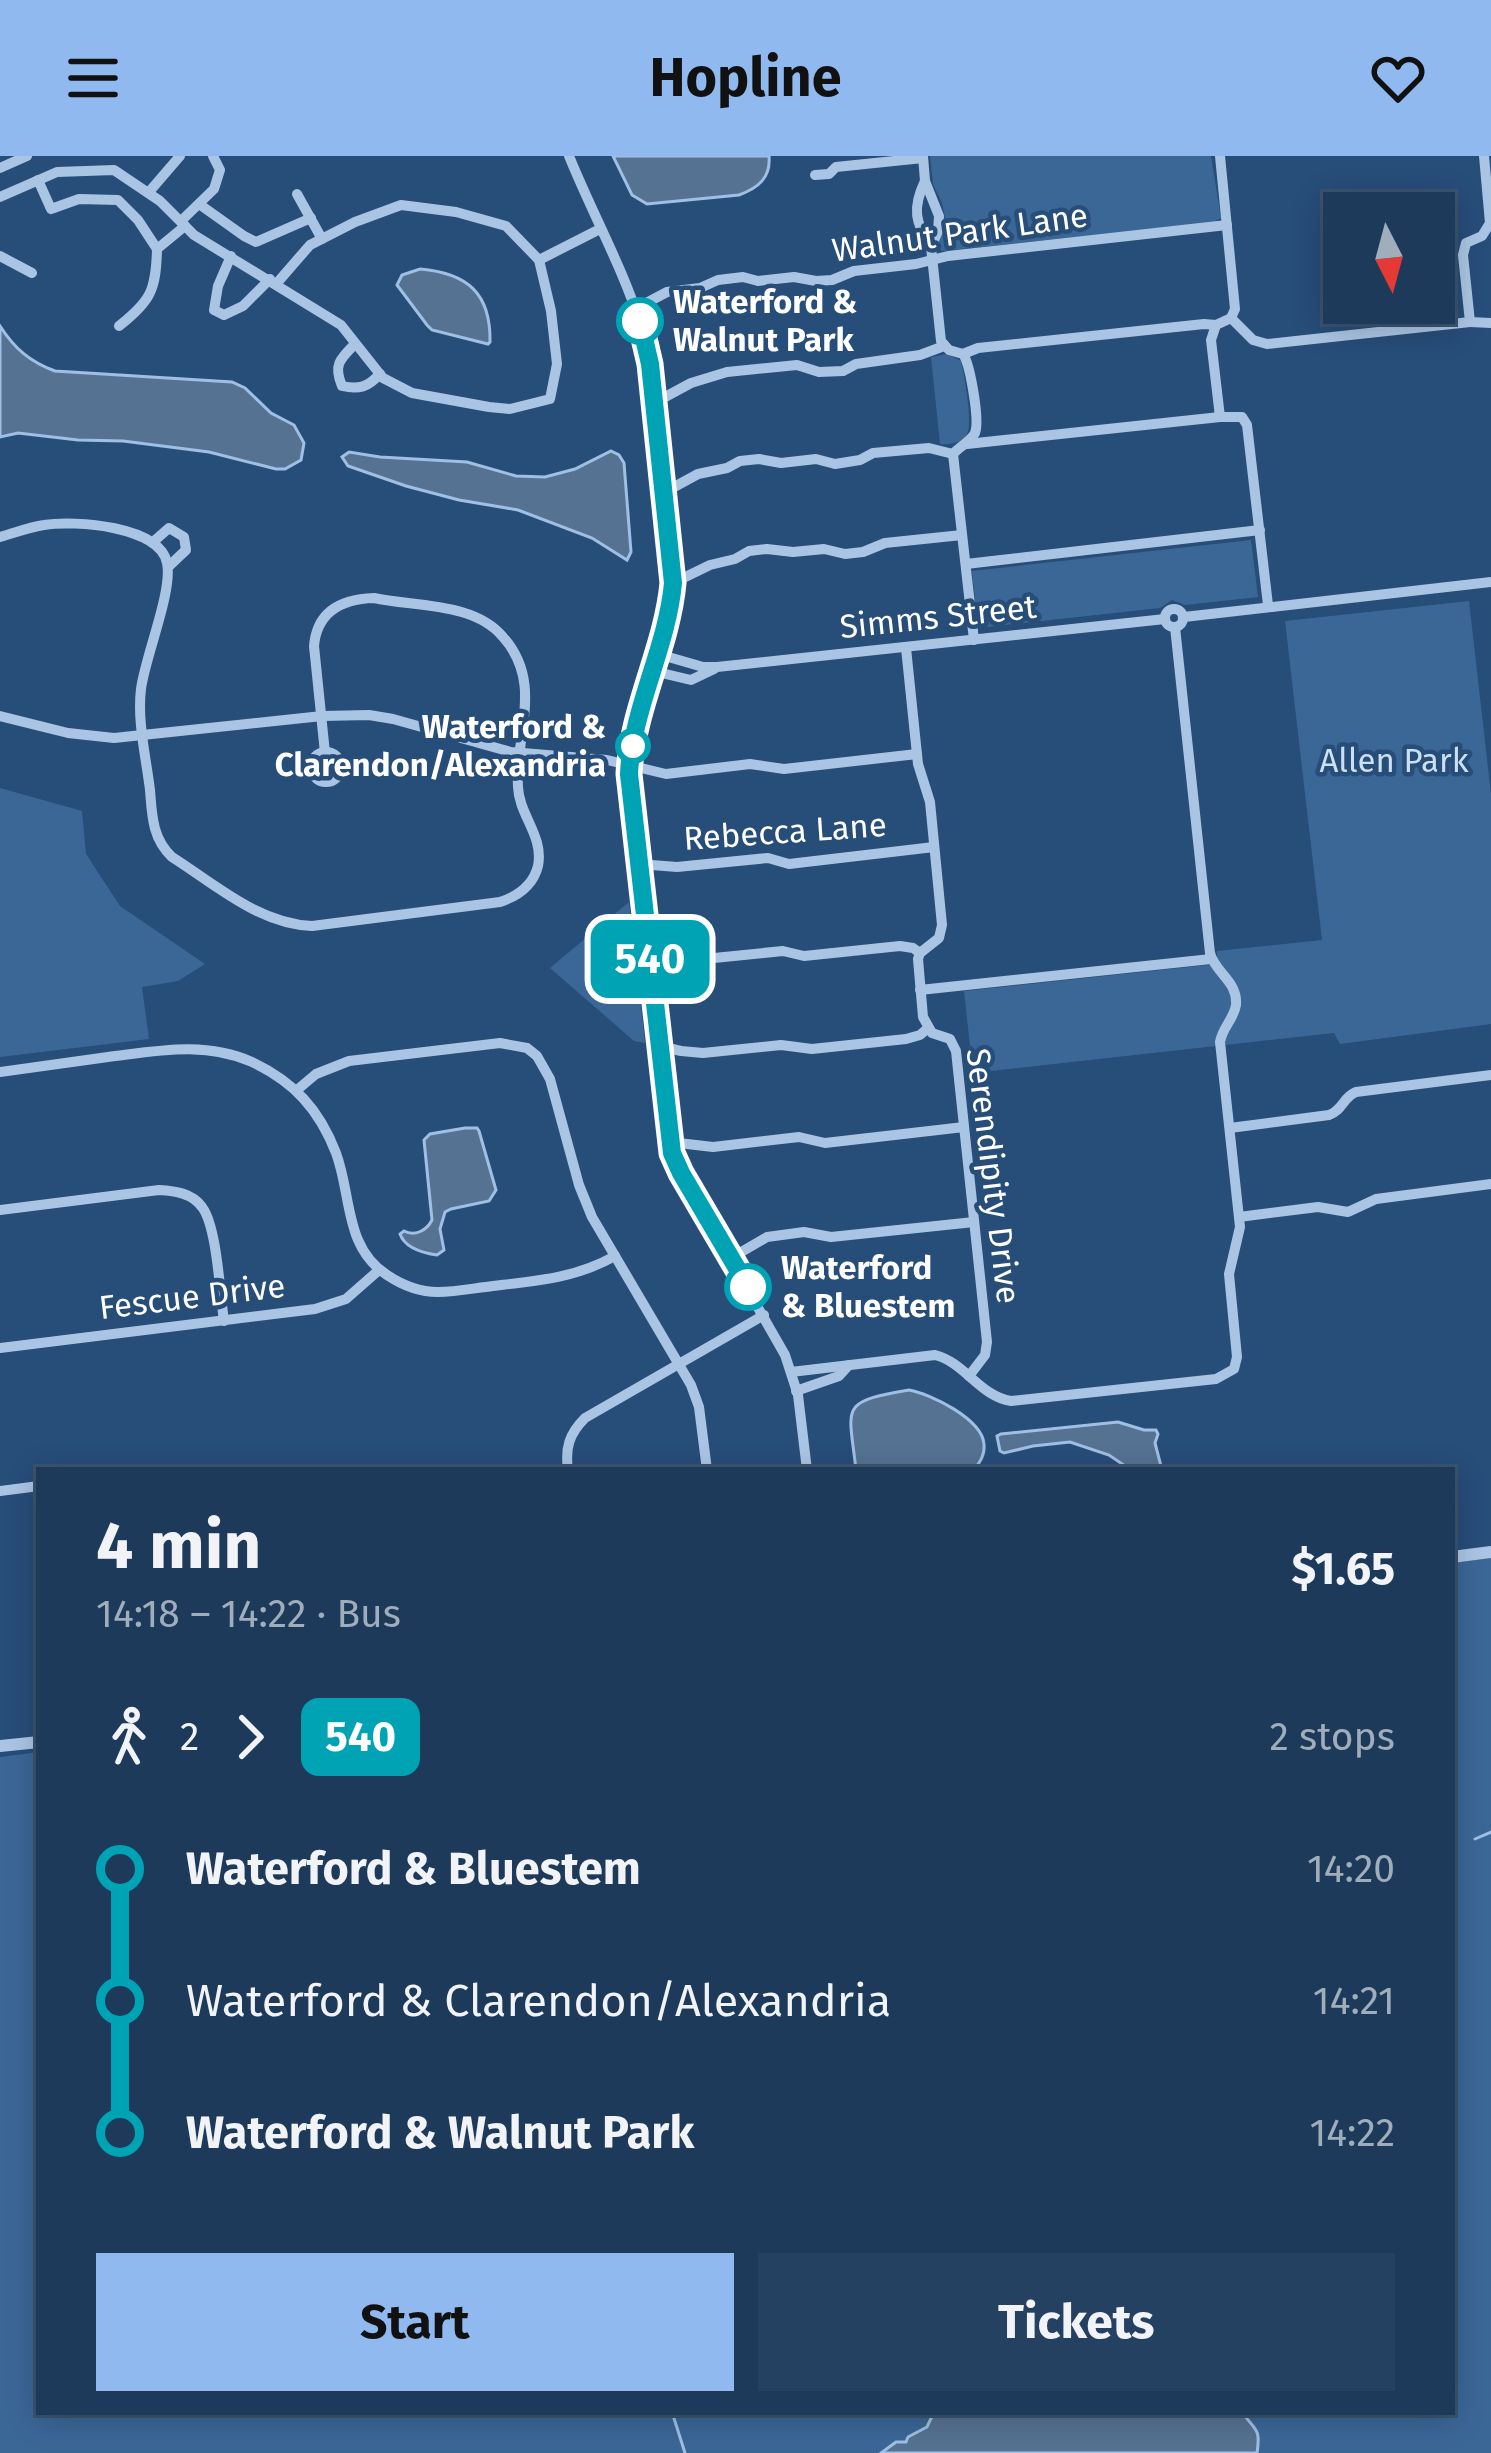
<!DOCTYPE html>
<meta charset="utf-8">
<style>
body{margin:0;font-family:"Fira Sans",sans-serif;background:#254161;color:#f1f3f6;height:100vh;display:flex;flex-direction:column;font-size:45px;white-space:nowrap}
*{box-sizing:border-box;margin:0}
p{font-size:39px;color:#a0adbb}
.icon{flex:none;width:66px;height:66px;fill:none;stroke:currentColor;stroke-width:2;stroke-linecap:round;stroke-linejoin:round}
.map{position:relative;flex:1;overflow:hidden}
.panel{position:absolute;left:36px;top:1311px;width:1419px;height:948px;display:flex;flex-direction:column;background:#1d3a5b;border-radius:0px;box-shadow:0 6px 30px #0003,0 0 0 3px #3b5471}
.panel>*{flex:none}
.badge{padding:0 24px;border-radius:18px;font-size:42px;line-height:78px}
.needle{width:78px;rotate:174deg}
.tools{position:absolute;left:1323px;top:36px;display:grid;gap:24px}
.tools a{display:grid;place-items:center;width:132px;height:132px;border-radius:0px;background:#1d3a5b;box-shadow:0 6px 30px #0003,0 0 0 3px #3b5471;font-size:60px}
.map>.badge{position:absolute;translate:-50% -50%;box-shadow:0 0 0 6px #fff}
.legs{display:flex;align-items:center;gap:18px;height:132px;padding:0 60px;font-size:39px}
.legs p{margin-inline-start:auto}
.head{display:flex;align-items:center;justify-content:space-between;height:204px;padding:0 60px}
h1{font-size:66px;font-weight:700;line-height:90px}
.action{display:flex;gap:24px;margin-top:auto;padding:24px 60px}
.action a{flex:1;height:138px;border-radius:0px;background:#90b9f0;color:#111;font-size:48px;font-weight:700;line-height:138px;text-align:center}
.action a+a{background:#254161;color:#f1f3f6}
ul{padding:0 60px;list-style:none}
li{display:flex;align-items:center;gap:42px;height:132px;font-size:45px}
li i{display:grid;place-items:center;width:18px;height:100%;margin:0 15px;background:currentColor}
li i::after{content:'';width:30px;height:30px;margin:-15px;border:9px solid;border-radius:50%;background:#1d3a5b}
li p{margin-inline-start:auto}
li:first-child i{background:linear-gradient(#0000 50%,currentColor 0)}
li:last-child i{background:linear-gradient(currentColor 50%,#0000 0)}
header{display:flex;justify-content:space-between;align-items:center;height:156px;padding:0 60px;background:#90b9f0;color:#111;font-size:54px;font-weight:700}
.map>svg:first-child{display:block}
</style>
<header><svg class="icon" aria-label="menu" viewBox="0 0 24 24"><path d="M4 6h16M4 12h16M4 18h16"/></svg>Hopline<svg class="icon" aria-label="heart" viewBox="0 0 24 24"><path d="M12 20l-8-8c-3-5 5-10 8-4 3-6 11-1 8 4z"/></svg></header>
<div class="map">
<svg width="1491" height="2297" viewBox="0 0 1491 2297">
<rect width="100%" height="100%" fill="#274d79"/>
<g fill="#3b6797">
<path d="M930,0H1211L1221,62L1212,67L942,95L936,89L945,62L942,47L933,28Z"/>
<path d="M947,198L961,205C964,218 973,267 967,278C962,287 949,289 940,288L931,201Z"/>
<path d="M1251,384L1258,441L1185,449L1172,444L1160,452L978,472L972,415Z"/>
<path d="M1469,445L1491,638V868L1340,888L1334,877L973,917L964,835L1217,808V795L1322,784L1285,465Z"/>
<path d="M0,632L82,655L86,698L120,750L205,808L178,825L142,831L149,883L0,901Z"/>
<path d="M629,746L645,887L634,885L550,812Z"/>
<path d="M1491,1402V2297H0V1601L39,1596V2256H1452V1407Z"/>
</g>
<g fill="#567292" stroke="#9fc0e4" stroke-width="3">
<path d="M613,0H769C771,22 758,32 739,39L647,48L632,39Z"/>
<path d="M420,113C467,117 491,137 490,186L488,188L432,174L427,169L397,129L402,119Z"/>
<path d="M0,170C14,192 30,206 55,215L232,226L245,232L271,257L294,269L304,287L301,304L285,313H276L209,296L123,285L78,284L18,277L0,281Z"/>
<path d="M611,295L619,299L624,307L631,396L627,404L592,382L518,354L459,344L406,330L348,310L342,301L349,296L380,301L467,306L516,320L545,321L575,313Z"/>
<path d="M465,972H477L479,975L496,1034L489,1045L451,1053L445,1056L440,1073L444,1094L437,1099C423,1097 405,1092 400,1078L404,1075C415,1081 427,1074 432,1064L424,984L430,978Z"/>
<path d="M909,1234C931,1238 982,1263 984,1288C985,1299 980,1306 974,1314H856C849,1250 838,1246 909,1234Z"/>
<path d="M1118,1266L1144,1274H1156L1158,1278L1155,1287L1162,1314H1131L1109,1299L1070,1286L1033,1290L1004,1297L1000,1295L997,1280L1001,1278Z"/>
<path d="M934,2256H1242C1255,2275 1261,2271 1257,2297H881L896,2286H906L908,2281L927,2271Z"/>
</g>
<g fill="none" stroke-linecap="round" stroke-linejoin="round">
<g stroke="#9fc0e4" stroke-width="3">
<path d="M1475,1683L1491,1676"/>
<path d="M672,2256L685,2297"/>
</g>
<g stroke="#aac5e3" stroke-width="10">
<path d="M569,0C592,57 623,112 641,170C652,202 652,237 657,270C665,334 678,399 668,463L632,594L629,618L672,997L681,1017L785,1199L798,1239L807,1314"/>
<path d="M923,0L925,25L939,60L938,75L931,91L941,185L949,194L963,198C970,208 980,264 975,277C971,285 959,291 953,298L974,484"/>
<path d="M1220,0L1235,153L1231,162L1216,169L1211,184L1220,261H1242L1247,269L1268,449"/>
<path d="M1484,0L1490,67L1482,80L1466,87L1463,99L1470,166L1491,167"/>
<path d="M0,12L27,0"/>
<path d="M815,19L829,18L836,11L923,2"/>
<path d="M38,24L51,53L79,43L118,44L138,64L157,93"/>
<path d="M925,25C912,52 915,67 931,91"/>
<path d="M149,36L180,0"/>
<path d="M297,38L322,83"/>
<path d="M0,41L57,16L114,14L160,45L194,79L341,169L383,222L412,237L489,251L510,253L550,243L557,208L551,155L539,104L506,70L456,56L401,49L355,66L310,89L277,127"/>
<path d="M199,48L244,80L256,86L311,62"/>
<path d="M181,65L214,33L220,14L213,0"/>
<path d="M0,100L32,117"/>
<path d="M231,100L218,130L214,154L224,159L243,150L270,123"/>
<path d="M539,104L600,73"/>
<path d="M635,153L667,136L700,132L718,124L743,121L758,125L794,121L816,125L832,124L854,115L916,108L948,100L1227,69"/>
<path d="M1231,162L1253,184L1267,188L1470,166"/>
<path d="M119,170C151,145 156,134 157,93L185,70"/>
<path d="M355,188C340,203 333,209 342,230C359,234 368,231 380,218"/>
<path d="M963,198L978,192L1204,168L1216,169"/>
<path d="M654,247L691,227L727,216L797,209L819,216L843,215L856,208L920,199L944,190"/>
<path d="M967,288L1220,261"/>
<path d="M665,336L698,318L727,312L740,305L759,303L781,307L816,303L835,308L860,304L873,297L929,292L953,298"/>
<path d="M0,381C15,377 29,371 44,369C75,364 160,370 167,407C173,435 145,501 141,533C137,565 146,601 150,634C152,659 152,682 172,701C216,729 259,768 312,770L500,746C518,740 533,730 538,710C544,680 519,659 518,631C515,578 544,527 503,481C474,446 415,451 374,442C342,443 317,455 314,490L325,597"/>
<path d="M153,386L169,372L184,381L186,394L168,411"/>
<path d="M966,408L1260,374"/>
<path d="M673,427L710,409L735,403L749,395L767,393L793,396L824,393L845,398L863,396L885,387L962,379"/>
<circle cx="1174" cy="462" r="9"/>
<path d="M1184,461L1491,426"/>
<path d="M906,492L918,608L930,646L942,769L939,782L920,797L918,803L923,861L932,877L950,883L956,895L987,1186L985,1199L969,1220"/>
<path d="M658,498L703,511H717L1165,463"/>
<path d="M653,515L691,524L714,513"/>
<path d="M0,560L68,577L114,582L322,560L369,559L393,563L511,596L607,604L666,618L750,608L784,613L917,598"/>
<circle cx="326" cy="611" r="15"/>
<path d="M639,708L677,711L768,702L789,708L934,691"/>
<path d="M649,797L694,804L783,795L804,800L900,790L913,792L920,797"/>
<path d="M920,834L1211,803"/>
<path d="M659,890L681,895L703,897L781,889L812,893L906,883L920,879L927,873"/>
<path d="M0,916C36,911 72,906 108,901C157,895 205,885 252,906C294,926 319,953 336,997C352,1040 344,1091 387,1119C402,1129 420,1136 438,1136C456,1136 475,1132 493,1130C536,1125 576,1122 615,1100"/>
<path d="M297,934L316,918L349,905L500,887L527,892L537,900L550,923L579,1029L592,1061L691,1229L699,1251L707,1314"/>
<path d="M1230,972L1329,959C1343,954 1343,941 1356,936L1491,919"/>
<path d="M670,986L713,991L799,981L825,987L964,971"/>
<path d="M0,1054L159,1034C175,1035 192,1037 202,1051C217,1070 220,1139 224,1165"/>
<path d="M1239,1061L1318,1051L1348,1056L1376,1043L1491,1028"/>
<path d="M731,1102L767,1081L804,1076L831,1081L974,1066"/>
<path d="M0,1192L315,1153L346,1143L379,1114"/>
<path d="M791,1216L935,1199C964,1206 981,1241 1011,1245L1216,1223L1234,1213L1237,1201L1229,1118L1240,1071L1220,886C1222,872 1234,863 1236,849C1238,825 1215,817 1210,797L1175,471"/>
<path d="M796,1235L839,1220L849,1209"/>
<path d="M568,1314C565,1292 569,1278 585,1262L764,1159"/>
<path d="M0,1335L39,1330"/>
</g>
<g stroke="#aac5e3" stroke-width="12">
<path d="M1452,1401L1491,1396"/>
<path d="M0,1590L39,1586"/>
</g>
</g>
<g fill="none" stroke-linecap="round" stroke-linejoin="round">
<g stroke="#fff" stroke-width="27">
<path id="line-1" d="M640,165L650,208L673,427C667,492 632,553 629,618L672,997L681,1017L748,1131"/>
</g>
<use href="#line-1" stroke="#00a3b4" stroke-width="18"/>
</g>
<g fill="#fff" stroke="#00a3b4" stroke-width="6">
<circle cx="640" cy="165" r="21"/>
<circle cx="633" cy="590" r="15"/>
<circle cx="748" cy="1131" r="21"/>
</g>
<g text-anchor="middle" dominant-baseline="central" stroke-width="9" stroke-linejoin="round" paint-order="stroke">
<g font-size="33" fill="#fff" stroke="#274d79">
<text transform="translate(960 77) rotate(-8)">Walnut Park Lane</text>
<text transform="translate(938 461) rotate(-6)">Simms Street</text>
<text transform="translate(785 676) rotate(-4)">Rebecca Lane</text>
<text transform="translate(993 1020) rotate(83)">Serendipity Drive</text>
<text transform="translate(192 1141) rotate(-7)">Fescue Drive</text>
</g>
<g font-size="33" font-weight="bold" fill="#fff" stroke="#274d79" text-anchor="start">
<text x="673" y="146">Waterford &amp;<tspan x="673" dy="38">Walnut Park</tspan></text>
<text x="606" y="571" text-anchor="end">Waterford &amp;<tspan x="606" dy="38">Clarendon/Alexandria</tspan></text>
<text x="781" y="1112">Waterford<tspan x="781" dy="38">&amp; Bluestem</tspan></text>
</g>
<g font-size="33" fill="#ccdff3" stroke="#274d79">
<text x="1394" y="605">Allen Park</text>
</g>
</g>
</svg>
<div class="tools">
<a><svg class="needle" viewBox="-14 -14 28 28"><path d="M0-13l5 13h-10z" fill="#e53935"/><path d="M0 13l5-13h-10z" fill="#a0adbb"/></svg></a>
</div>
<b class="badge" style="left:650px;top:803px;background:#00a3b4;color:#fff">540</b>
<section class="panel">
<div class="head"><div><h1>4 min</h1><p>14:18 – 14:22 · Bus</p></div><b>$1.65</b></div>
<div class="legs"><svg class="icon" aria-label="walk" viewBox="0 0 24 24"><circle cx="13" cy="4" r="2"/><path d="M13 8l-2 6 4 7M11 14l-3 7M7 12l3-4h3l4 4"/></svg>2<svg class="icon" aria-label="forward" viewBox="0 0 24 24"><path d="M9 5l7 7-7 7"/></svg><b class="badge" style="background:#00a3b4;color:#fff">540</b><p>2 stops</p></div>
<ul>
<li><i style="color:#00a3b4"></i><b>Waterford &amp; Bluestem</b><p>14:20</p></li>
<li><i style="color:#00a3b4"></i><span>Waterford &amp; Clarendon/Alexandria</span><p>14:21</p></li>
<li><i style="color:#00a3b4"></i><b>Waterford &amp; Walnut Park</b><p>14:22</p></li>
</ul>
<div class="action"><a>Start</a><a>Tickets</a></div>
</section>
</div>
